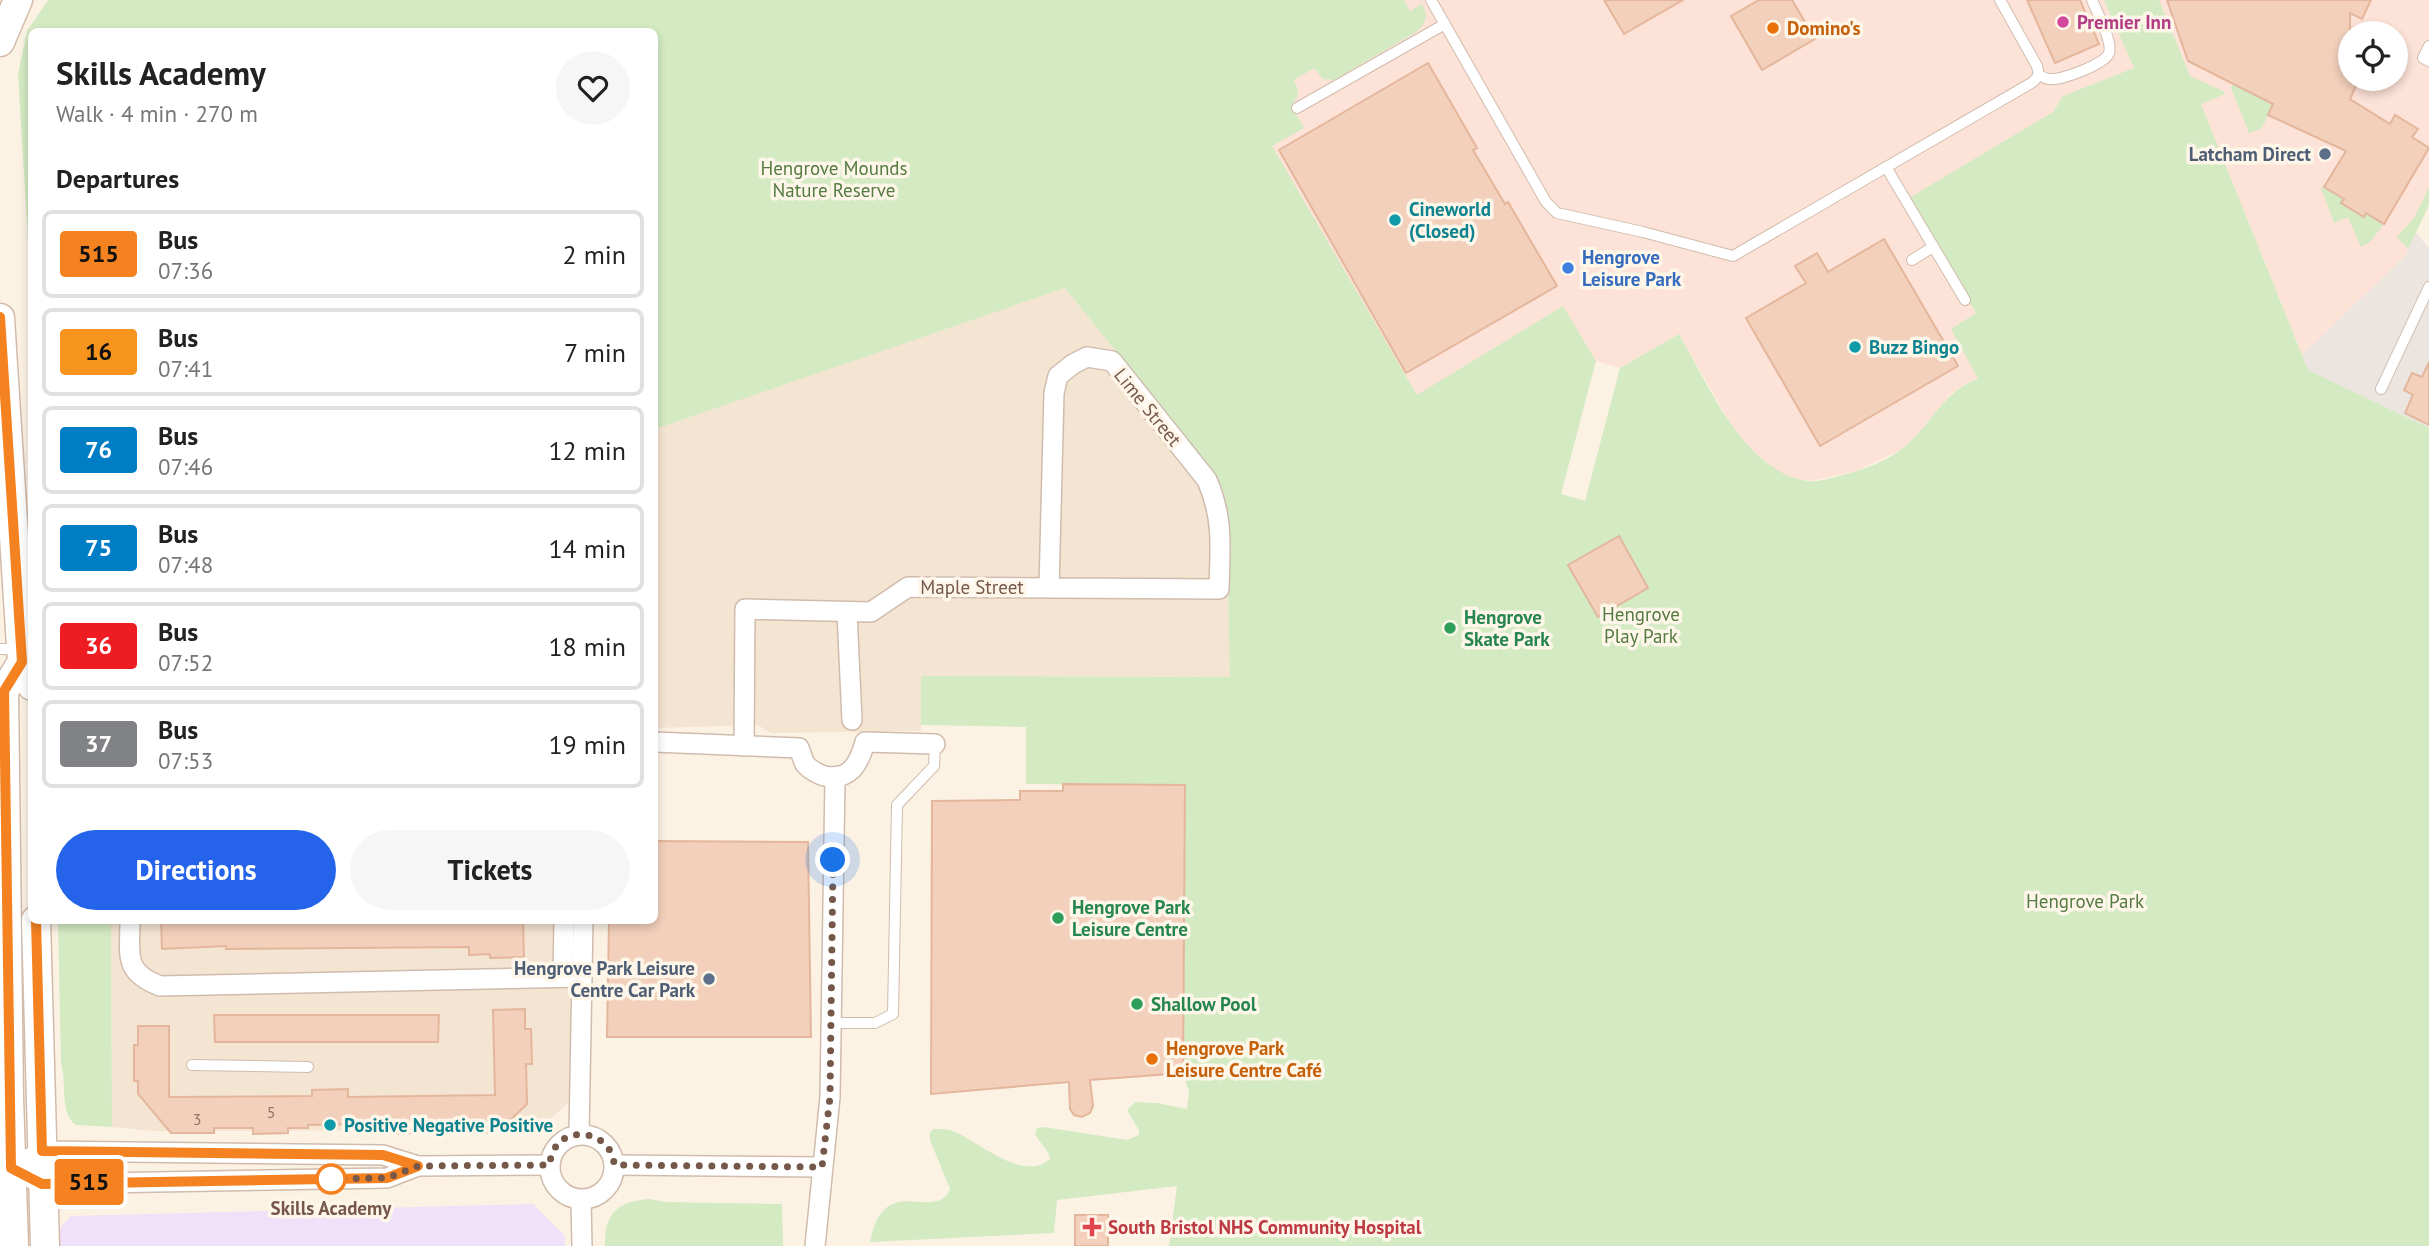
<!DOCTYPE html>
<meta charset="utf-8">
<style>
body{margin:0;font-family:"PT Sans",sans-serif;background:#f6f6f6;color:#222;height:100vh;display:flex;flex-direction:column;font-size:26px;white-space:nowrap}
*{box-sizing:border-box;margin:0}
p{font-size:23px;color:#767676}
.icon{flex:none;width:38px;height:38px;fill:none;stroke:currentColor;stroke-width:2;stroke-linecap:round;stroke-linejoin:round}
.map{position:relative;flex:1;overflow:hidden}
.details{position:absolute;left:28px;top:28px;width:630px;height:896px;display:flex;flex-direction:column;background:#fff;border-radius:10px;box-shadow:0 4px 10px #0003}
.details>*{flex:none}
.badge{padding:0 14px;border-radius:5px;font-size:24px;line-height:46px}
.controls{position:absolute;left:2338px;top:21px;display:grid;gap:14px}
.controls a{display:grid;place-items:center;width:70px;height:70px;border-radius:50%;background:#fff;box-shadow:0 4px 10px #0003;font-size:35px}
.you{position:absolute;width:35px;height:35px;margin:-18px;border:5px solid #fff;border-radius:50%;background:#1a73e8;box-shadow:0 0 0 10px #1a73e833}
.map>.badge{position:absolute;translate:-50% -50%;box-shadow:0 0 0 4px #fff}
h2{padding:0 28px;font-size:26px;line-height:63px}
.round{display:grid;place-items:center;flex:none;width:74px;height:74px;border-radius:37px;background:#f6f6f6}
.overview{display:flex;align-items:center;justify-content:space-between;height:119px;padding:0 28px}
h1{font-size:33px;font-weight:800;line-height:52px}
.button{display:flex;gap:14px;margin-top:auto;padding:14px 28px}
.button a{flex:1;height:80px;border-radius:42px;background:#2563eb;color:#fff;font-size:28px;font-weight:800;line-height:80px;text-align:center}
.button a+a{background:#f6f6f6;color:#222}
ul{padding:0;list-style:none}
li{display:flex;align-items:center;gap:21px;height:88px;margin:0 14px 10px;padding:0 14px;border:4px solid #e0e0e0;border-radius:10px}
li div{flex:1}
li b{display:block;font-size:26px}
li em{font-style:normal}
li .badge{min-width:77px;font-weight:700;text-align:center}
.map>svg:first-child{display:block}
</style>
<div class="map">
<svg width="2429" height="1246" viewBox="0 0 2429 1246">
<rect width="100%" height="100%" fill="#fcf2e4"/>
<g fill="#f4e4d2">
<path d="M1065,288L1215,475L1223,491L1231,677L921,676V731L771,733L758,725L655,728L654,429Z"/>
<path d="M111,921H574L572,1099L539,1130L152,1131L112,1127Z"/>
</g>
<g fill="#fde2d7" fill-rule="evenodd">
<path d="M1181,0H2104L2135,68L2063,96L2053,112L1977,314L1978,379L1966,383L1949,396L1916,436L1902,449L1857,471L1811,481L1790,477L1772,468L1739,438L1679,334L1620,368L1596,361L1563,307L1388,413Z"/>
<path d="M2159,0H2429V205L2405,256L2302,355ZM2350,33H2396V79H2350Z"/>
</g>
<path fill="#ece4de" d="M2416,233L2429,248V428L2308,370L2302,355L2405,256Z"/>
<path fill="#efe1f9" d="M533,1204L565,1236V1246H58L57,1231L71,1216Z"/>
<g fill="#d3eac2">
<path d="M48,0H1404L1410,11L1422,4C1429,15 1426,24 1416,32L1334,80L1323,79L1314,68L1294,80C1299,91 1301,96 1291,105L1304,128L1272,146L1417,395L1563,306L1596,361L1561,494L1585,501L1620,368L1679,334C1708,384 1745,474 1809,481C1821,482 1835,477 1846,474C1866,469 1889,460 1904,447C1931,425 1944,390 1978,379L1951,329L1976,313L1909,198L2053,112L2063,96L2134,68L2104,0H2159L2190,76L2223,91L2225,94L2201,104L2308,370L2429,428V1246H1169L1177,1186L1057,1200L1054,1233L870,1242C884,1169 935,1224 950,1189L930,1140V1132L934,1129C939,1129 945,1129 950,1130C976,1138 1021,1184 1050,1159C1049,1149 1039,1143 1035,1134L1037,1128L1044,1127L1127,1140L1139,1135V1130L1127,1110L1135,1102L1157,1103L1187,1109L1189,1092L1183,1073L1185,785L1026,784V727L921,725V676L1230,677L1226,501L1223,491L1215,475L1065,288L655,429L654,32H32V308L18,74L27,31Z"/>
<path d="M2233,84L2273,104L2262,128L2249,133L2231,88Z"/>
<path d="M2324,187L2344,199L2342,204L2363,217L2366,213L2384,224L2370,242L2361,247L2348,217L2334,223L2321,188Z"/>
<path d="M2429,188V205L2408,249L2397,237L2414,218Z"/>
<path d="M58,921H111L112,1127L76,1125C59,1114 67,1082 61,1064Z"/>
<path d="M650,1199L666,1202L782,1204L783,1246H605C604,1213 618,1201 650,1199Z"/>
</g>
<g fill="#f2d0bb" stroke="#e4b69c" stroke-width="2">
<path d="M1604,0H1683L1624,34Z"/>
<path d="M1759,0H1792L1815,39L1762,70L1731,16Z"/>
<path d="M2027,0H2080L2099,44L2055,63Z"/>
<path d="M2167,0H2371L2362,19L2350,13V79H2359L2350,99L2390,124L2395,115L2418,129L2412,137L2429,148L2384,224L2366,213L2364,217L2341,203L2344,199L2324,187L2346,151L2268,115L2273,104L2188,61Z"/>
<path d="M1428,63L1477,148L1473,150L1505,204L1508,202L1557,286L1406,373L1279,150Z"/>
<path d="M1884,239L1958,366L1820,446L1746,318L1806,283L1795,266L1817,253L1828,272Z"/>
<path d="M2429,362V425L2405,413L2413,395L2404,390L2412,373L2422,377Z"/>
<path d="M1619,536L1648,588L1598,617L1568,565Z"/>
<path d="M1063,784L1185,785L1183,1073L1090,1080L1093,1106L1090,1113L1082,1117L1074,1115L1070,1109L1069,1082L931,1094L932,801L1020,800V791H1063Z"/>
<path d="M654,841L808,842L811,1037H607L609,920H654Z"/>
<path d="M161,920H523L524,957L490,958V954L469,955V947L226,949V946L162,949Z"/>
<path d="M525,1009V1029H531L532,1064H526L527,1104L502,1128H488V1133H455V1129H415V1133L381,1134V1128H361V1124L308,1125V1128H288V1133L253,1134V1128H214V1133H171L138,1094V1081H134V1045H138V1026H169V1097L312,1096V1090L348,1089V1097L495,1095L493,1010Z"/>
<path d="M214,1015H439L438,1042H215Z"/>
<rect x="1075" y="1215" width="33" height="31"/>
</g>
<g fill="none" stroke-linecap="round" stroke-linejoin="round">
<g stroke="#d0bcad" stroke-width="12">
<g id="lane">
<path d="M1431,0L1546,202L1557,213L1643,232L1733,256L2033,82L2039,75L2037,66L2000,0"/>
<path d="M2429,46L2423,58L2429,61"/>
<path d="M2039,75C2042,76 2045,79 2049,79C2060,81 2106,64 2109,53C2113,42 2097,12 2092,0"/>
<path d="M1297,108L1445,24"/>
<path d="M1886,167L1965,300"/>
<path d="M1912,260L1933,247"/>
<path d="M2381,389L2429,287"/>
<path d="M0,649H20"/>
<path d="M831,1023H875L893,1014L897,805L934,766L935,744"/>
<path d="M192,1065L308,1067"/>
</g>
</g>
<g stroke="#d0bcad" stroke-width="22">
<g id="street">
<path d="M847,613L852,720"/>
<path d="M654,742L799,748C801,753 803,760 805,764C809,769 818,774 824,776C850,781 859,764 865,742L935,744"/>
<path d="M744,746L745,609L871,612L908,587L1219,589C1220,548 1224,519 1207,480L1112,361L1087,357L1073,364L1058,376L1054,393L1049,588"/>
<path d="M130,920C130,955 123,972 160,986L582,977"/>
<path d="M563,977L564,920"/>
<path d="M579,1134L583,920"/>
<circle cx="582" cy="1167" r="32"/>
<path d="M615,1165L822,1167"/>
<path d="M11,1168L42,1151L383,1155L418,1166L549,1165"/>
<path d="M11,1168L42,1184L387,1178L418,1166"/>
<path d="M581,1200L582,1246"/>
<path d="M815,1246L830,1097L835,778"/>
</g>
</g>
<g stroke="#d3bbaa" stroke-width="31">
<g id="secondary">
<path d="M0,42L18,0"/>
<path d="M0,318L22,662L32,686"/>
<path d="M36,920L45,1246"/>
<path d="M14,1246L9,1097L4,691L22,662"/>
</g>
</g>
<use href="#lane" stroke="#fff" stroke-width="10"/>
<use href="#street" stroke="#fff" stroke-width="19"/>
<use href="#secondary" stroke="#fff" stroke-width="28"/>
</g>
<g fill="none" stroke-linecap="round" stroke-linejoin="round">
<g stroke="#fff" stroke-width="16">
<path id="line" d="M0,317L22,662L4,691L11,1168L42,1184L387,1178L418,1166L383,1155L42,1151L36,920"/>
</g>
<use href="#line" stroke="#f58220" stroke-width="10"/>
<path stroke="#755849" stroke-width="7" stroke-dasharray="0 12.6" d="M331,1179L387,1178L418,1166L549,1165C551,1156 554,1146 562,1140C576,1130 599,1134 609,1149C612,1153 613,1160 615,1165L822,1167L830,1097L833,860"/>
</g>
<circle fill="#d1479c" stroke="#fff6ea" stroke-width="2.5" cx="2063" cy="22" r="7"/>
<g fill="#e8710a" stroke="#fff6ea" stroke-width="2.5">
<circle cx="1773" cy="28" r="7"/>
<circle cx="1152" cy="1059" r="7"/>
</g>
<g fill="#5c6f8a" stroke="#fff6ea" stroke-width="2.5">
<circle cx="2325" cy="154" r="7"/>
<circle cx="709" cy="979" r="7"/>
</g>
<g fill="#0f9aa8" stroke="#fff6ea" stroke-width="2.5">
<circle cx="1395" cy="220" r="7"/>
<circle cx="1855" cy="347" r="7"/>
<circle cx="330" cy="1125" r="7"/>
</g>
<circle fill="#3f7fe0" stroke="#fff6ea" stroke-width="2.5" cx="1568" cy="268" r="7"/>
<g fill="#2e9e5b" stroke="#fff6ea" stroke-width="2.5">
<circle cx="1450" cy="628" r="7"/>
<circle cx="1058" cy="918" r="7"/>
<circle cx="1137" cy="1004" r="7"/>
</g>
<circle fill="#fff" stroke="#f58220" stroke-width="3.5" cx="331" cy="1179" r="14"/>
<path fill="#e0444e" stroke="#fff6ea" stroke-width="2.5" d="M1088.5 1216.5h7v7h7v7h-7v7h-7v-7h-7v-7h7z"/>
<g text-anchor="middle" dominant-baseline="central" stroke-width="7" stroke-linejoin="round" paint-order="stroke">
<g font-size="16" fill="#947666">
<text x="271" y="1112">5</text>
<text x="197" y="1119">3</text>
</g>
<g font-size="19" font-weight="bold" fill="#b23c85" stroke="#fff6ea" text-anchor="start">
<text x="2077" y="22">Premier Inn</text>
</g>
<g font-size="19" font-weight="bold" fill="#c56008" stroke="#fff6ea" text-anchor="start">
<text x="1787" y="28">Domino's</text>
<text x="1166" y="1048">Hengrove Park<tspan x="1166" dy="22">Leisure Centre Café</tspan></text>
</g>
<g font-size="19" font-weight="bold" fill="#4e5e75" stroke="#fff6ea" text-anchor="end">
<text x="2311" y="154">Latcham Direct</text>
<text x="695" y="968">Hengrove Park Leisure<tspan x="695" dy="22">Centre Car Park</tspan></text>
</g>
<g font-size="19" fill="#547b42" stroke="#fff6ea">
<text x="834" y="168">Hengrove Mounds<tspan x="834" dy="22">Nature Reserve</tspan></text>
<text x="1641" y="614">Hengrove<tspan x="1641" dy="22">Play Park</tspan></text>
<text x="2085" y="901">Hengrove Park</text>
</g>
<g font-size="19" font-weight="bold" fill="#0d838f" stroke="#fff6ea" text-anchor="start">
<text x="1409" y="209">Cineworld<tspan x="1409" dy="22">(Closed)</tspan></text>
<text x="1869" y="347">Buzz Bingo</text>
<text x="344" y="1125">Positive Negative Positive</text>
</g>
<g font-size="19" font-weight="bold" fill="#366cbe" stroke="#fff6ea" text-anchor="start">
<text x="1582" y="257">Hengrove<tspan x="1582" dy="22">Leisure Park</tspan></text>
</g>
<g font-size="19" fill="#755849" stroke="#fff6ea">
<text transform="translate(1148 407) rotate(51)">Lime Street</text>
<text x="972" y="587">Maple Street</text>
</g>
<g font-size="19" font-weight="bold" fill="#27864d" stroke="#fff6ea" text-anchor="start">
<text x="1464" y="617">Hengrove<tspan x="1464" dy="22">Skate Park</tspan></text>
<text x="1072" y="907">Hengrove Park<tspan x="1072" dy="22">Leisure Centre</tspan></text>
<text x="1151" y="1004">Shallow Pool</text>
</g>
<g font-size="19" font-weight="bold" fill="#755849" stroke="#fff6ea">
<text x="331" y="1208">Skills Academy</text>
</g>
<g font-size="19" font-weight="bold" fill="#be3a42" stroke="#fff6ea" text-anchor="start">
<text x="1108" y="1227">South Bristol NHS Community Hospital</text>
</g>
</g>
</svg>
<div class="controls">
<a><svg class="icon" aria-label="locate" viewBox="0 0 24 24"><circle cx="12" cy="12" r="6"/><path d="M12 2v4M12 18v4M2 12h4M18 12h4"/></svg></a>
</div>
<div class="you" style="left:833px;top:860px"></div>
<b class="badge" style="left:89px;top:1182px;background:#f58220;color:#111">515</b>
<section class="details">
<div class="overview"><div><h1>Skills Academy</h1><p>Walk · 4 min · 270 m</p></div><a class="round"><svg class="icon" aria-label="heart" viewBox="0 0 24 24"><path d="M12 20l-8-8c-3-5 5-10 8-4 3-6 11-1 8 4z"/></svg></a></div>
<h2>Departures</h2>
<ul>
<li><span class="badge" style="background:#f58220;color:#111">515</span><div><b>Bus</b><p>07:36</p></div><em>2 min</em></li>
<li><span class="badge" style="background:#f7941e;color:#111">16</span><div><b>Bus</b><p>07:41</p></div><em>7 min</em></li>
<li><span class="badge" style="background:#007ec5;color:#fff">76</span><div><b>Bus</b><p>07:46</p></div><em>12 min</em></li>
<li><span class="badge" style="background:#007ec5;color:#fff">75</span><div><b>Bus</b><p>07:48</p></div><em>14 min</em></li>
<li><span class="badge" style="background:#ee1d23;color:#fff">36</span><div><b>Bus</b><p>07:52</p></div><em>18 min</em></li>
<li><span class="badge" style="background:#808285;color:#fff">37</span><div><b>Bus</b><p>07:53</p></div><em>19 min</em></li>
</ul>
<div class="button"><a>Directions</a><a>Tickets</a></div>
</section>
</div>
